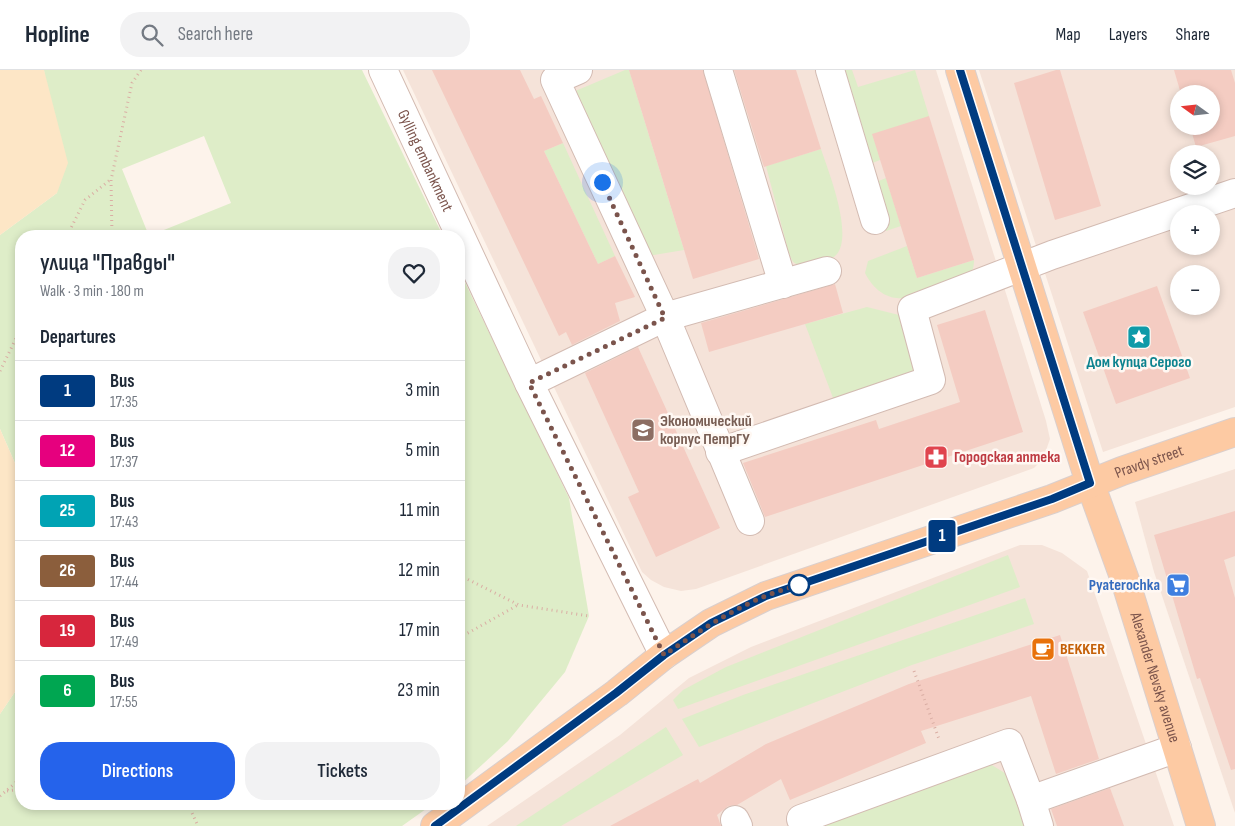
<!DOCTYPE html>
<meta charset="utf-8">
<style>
body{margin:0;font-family:"Sofia Sans Condensed",sans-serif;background:#f2f2f3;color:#1f2937;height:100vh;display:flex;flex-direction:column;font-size:19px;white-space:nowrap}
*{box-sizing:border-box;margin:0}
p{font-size:16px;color:#747a83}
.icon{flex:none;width:28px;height:28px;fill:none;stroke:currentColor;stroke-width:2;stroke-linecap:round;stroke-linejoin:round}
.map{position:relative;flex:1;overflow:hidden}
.sheet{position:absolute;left:15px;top:160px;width:450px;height:580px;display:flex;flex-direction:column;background:#fff;border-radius:20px;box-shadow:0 2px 8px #0003}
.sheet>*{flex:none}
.badge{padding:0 10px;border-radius:4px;font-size:18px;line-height:32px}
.needle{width:32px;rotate:285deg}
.fabs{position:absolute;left:1170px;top:15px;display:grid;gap:10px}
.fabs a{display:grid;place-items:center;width:50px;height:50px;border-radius:50%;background:#fff;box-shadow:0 2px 8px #0003;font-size:25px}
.you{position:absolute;width:25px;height:25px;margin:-12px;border:4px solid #fff;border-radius:50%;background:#1a73e8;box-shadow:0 0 0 8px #1a73e833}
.map>.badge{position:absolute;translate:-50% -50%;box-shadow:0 0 0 2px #fff}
h2{padding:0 25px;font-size:19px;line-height:45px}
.round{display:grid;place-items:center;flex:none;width:52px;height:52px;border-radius:20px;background:#f2f2f3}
.headline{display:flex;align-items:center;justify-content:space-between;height:85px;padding:0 25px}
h1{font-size:24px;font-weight:600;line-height:38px}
.primary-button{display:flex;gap:10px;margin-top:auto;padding:10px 25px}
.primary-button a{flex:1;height:58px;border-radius:20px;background:#2563eb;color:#fff;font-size:20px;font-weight:600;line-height:58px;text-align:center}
.primary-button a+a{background:#f2f2f3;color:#1f2937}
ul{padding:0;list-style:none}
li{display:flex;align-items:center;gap:15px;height:60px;padding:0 25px;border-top:1px solid #e0e1e3}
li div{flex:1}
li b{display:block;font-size:19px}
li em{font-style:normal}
li .badge{min-width:55px;font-weight:700;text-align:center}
header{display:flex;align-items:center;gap:30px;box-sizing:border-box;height:70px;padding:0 25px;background:#fff;border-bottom:1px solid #e0e1e3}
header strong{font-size:24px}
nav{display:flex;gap:28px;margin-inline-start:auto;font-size:18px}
.search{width:350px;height:45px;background:#f2f2f3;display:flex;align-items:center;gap:12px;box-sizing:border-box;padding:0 18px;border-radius:20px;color:#747a83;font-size:19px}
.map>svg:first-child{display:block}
</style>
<header>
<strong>Hopline</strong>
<div class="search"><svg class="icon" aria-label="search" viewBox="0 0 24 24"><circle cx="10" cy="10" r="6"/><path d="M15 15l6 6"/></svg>Search here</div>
<nav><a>Map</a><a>Layers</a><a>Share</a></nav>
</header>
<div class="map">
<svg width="1235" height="756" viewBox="0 0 1235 756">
<rect width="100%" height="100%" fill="#fdf3eb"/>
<g fill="#f5e3d9" fill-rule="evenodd">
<path d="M403,0H936L1046,351L1050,369L1043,389L1034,398L696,519L681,521L664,517L651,510L642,502Z"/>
<path d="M979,0H1235V337L1103,382ZM1179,24H1211V56H1179ZM1179,84H1211V116H1179ZM1179,144H1211V176H1179ZM1179,204H1211V236H1179Z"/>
<path d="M1235,399V743L1154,502L1135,432Z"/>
<path d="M1020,475H1042L1062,483L1087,501L1174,756H487L620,665L689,608L751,577Z"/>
</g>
<g fill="#deedc8" fill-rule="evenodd">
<path d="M44,0H362L443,166H21V407L0,359V165L57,123ZM204,66L231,133L149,166L122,99Z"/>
<path d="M625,0H629L684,180L648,186L573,22Z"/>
<path d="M841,0H852L858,17L915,0L929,46L880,90L865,96Z"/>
<path d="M563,73L615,186L598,194L544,81Z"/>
<path d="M821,79C829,103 853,163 837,184C830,193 811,194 801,197L793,192L789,184L766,96Z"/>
<path d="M886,108L901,156L886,161L871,114Z"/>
<path d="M907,176L917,208L974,190C974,196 973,203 967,207C957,215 909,230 897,228C882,227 871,215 865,203L868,191Z"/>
<path d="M459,200L569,428L589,546L565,602L508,671L459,716Z"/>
<path d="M867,237L899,245L916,305L835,333L805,254Z"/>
<path d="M1008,485L1020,517L678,639L673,630L683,620L726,597Z"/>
<path d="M1025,528L1034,554L912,595L699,677L682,649L743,625Z"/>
<path d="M21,613V734H433L402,756H0V644Z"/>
<path d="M666,657L683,685L561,756H516Z"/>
<path d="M987,692L1008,705L1029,756H807Z"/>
</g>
<g fill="#fde6c6">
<path d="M0,0H44L68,93L57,123L0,165Z"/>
<path d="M0,359L21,407V613L0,644Z"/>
</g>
<g fill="#f4ccc2">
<path d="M432,0H520L534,29L541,26L563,73L544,81L598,194L615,186L635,227L615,233L620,251L572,275L566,262L559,266Z"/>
<path d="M629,0H703L759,189L693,209Z"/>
<path d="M734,0H796L821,79L764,97Z"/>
<path d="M1056,0H1060L1101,136L1055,150L1014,13Z"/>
<path d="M1174,0H1231L1235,13V66L1196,77L1190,56H1211V24H1181Z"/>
<path d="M929,46L974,190L917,208L872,64Z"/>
<path d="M835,214L843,243L709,282L701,253Z"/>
<path d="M1157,216L1190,308L1116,334L1083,242Z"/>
<path d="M985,240L1023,362L765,447L743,393L876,350L879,359L960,332L937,255Z"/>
<path d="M638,277L720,458L656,487L628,427L639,422L585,303Z"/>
<path d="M1235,441V486L1224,490L1235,528V699L1231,700L1200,608L1197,609L1154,465Z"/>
<path d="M1060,565L1099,689L1056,704L1031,626L921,661L926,673L790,730L781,709L737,735L728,736L717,745L721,756H610L698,709L700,713L766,674L909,614Z"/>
<path d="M1110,718L1124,756H1057L1051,739Z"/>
</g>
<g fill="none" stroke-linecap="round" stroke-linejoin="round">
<g stroke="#d3bbb2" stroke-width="30">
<g id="minor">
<path id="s1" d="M383,0L529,313L664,585"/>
<path d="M578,0L555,10L665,247L750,451"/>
<path d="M718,0L783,214"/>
<path d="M830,0L875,150"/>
<path d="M529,313L665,247L827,201"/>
<path d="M720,382L931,310L912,239L1052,185L1235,123"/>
<path d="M1031,730L1039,756"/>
<path d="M801,749L1009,673L1031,730L1177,678"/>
<path d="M735,750L738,756"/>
</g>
</g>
<g stroke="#dacfcd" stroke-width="30">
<g id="major">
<path id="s2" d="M960,0L1090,413L1125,510L1201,756"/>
<path id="s3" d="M435,756L617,623L664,585L711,553L766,526L1052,429L1122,401L1235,362"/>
</g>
</g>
<g stroke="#daaea4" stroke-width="3" stroke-dasharray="1 4" stroke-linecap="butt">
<path d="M67,166L85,130L110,110"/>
<path d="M112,166L111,110L132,13L141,0"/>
<path d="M0,301L21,258"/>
<path d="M459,505L519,535L589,546"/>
<path d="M459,568L518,535"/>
<path d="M914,601L939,669"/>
<path d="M7,721L21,719"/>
<path d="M0,726L21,708"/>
<path d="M188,734L198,756"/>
</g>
<use href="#minor" stroke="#fff" stroke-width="28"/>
<use href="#major" stroke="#fdcaa3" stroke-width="28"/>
</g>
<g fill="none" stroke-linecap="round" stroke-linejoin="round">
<g stroke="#fff" stroke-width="11">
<path id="line" d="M435,756L616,623L664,585L711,553L766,526L1052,429L1090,413L960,0"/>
</g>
<use href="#line" stroke="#003b80" stroke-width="8"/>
<path stroke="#7b544c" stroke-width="5" stroke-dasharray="0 9" d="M602,112L665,248L529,313L664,585C705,557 750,527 799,515"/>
</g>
<defs>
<g id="sight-square" transform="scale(1.25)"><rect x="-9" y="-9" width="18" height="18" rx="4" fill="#0f9aa8" stroke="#fff8f3"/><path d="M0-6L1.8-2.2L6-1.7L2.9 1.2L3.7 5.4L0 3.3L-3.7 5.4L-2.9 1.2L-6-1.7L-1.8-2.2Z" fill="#fff"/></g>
<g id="university-square" transform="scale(1.25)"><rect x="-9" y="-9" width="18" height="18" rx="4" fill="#8d6e63" stroke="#fff8f3"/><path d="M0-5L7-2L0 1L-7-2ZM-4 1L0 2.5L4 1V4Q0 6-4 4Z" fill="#fff"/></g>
<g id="pharmacy-square" transform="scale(1.25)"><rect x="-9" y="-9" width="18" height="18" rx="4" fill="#e0444e" stroke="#fff8f3"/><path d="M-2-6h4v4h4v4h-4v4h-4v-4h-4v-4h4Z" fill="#fff"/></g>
<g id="supermarket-square" transform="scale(1.25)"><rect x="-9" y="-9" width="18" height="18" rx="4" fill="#3f7fe0" stroke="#fff8f3"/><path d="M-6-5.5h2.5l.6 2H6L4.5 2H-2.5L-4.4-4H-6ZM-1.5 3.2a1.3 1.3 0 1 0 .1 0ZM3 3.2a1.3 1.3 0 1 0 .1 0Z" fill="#fff"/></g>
<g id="cafe-square" transform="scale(1.25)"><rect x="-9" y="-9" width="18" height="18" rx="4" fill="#e8710a" stroke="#fff8f3"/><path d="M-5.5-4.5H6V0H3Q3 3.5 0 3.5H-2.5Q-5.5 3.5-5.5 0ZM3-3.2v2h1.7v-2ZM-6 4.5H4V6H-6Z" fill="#fff"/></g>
</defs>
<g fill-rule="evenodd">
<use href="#sight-square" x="1139" y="267"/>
<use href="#university-square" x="643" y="360"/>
<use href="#pharmacy-square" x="936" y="387"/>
<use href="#supermarket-square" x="1178" y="515"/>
<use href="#cafe-square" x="1043" y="579"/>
</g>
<circle fill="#fff" stroke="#003b80" stroke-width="2.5" cx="799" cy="515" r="10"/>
<g text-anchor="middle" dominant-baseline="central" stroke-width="5" stroke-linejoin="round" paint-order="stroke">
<g font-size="16" fill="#7b544c" stroke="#fff8f3">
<text stroke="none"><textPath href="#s1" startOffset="100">Gylling embankment</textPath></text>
<text stroke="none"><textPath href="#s3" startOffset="810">Pravdy street</textPath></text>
<text stroke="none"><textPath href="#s2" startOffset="638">Alexander Nevsky avenue</textPath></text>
</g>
<g font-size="16" font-weight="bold" fill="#0d838f" stroke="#fff8f3">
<text x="1139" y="292">Дом купца Серого</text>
</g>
<g font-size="16" font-weight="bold" fill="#785e54" stroke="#fff8f3" text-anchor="start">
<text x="660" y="351">Экономический<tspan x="660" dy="18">корпус ПетрГУ</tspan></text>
</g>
<g font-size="16" font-weight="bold" fill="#be3a42" stroke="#fff8f3" text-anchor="start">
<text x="954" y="387">Городская аптека</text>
</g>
<g font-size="16" font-weight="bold" fill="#366cbe" stroke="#fff8f3" text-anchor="end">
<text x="1160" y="515">Pyaterochka</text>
</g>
<g font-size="16" font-weight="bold" fill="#c56008" stroke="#fff8f3" text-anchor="start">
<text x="1060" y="579">BEKKER</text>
</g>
</g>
</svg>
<div class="fabs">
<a><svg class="needle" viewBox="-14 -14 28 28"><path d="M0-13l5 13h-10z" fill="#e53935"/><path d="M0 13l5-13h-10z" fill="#747a83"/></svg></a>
<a><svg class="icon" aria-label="layers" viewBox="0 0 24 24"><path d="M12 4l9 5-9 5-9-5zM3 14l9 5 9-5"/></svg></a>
<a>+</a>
<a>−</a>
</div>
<div class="you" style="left:602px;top:112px"></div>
<b class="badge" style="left:942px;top:466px;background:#003b80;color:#fff">1</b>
<section class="sheet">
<div class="headline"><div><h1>улица &quot;Правды&quot;</h1><p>Walk · 3 min · 180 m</p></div><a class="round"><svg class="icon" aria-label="heart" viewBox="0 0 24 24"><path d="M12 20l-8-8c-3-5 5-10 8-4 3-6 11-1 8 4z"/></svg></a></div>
<h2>Departures</h2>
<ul>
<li><span class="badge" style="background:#003b80;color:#fff">1</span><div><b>Bus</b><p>17:35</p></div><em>3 min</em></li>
<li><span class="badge" style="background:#e6007e;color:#fff">12</span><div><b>Bus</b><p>17:37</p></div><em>5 min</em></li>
<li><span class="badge" style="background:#00a3b4;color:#fff">25</span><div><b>Bus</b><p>17:43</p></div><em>11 min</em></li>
<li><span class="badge" style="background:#8b5e3c;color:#fff">26</span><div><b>Bus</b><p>17:44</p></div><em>12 min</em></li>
<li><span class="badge" style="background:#d7263d;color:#fff">19</span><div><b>Bus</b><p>17:49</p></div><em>17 min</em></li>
<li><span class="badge" style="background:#00a651;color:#fff">6</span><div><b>Bus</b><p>17:55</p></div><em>23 min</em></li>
</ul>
<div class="primary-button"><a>Directions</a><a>Tickets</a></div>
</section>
</div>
